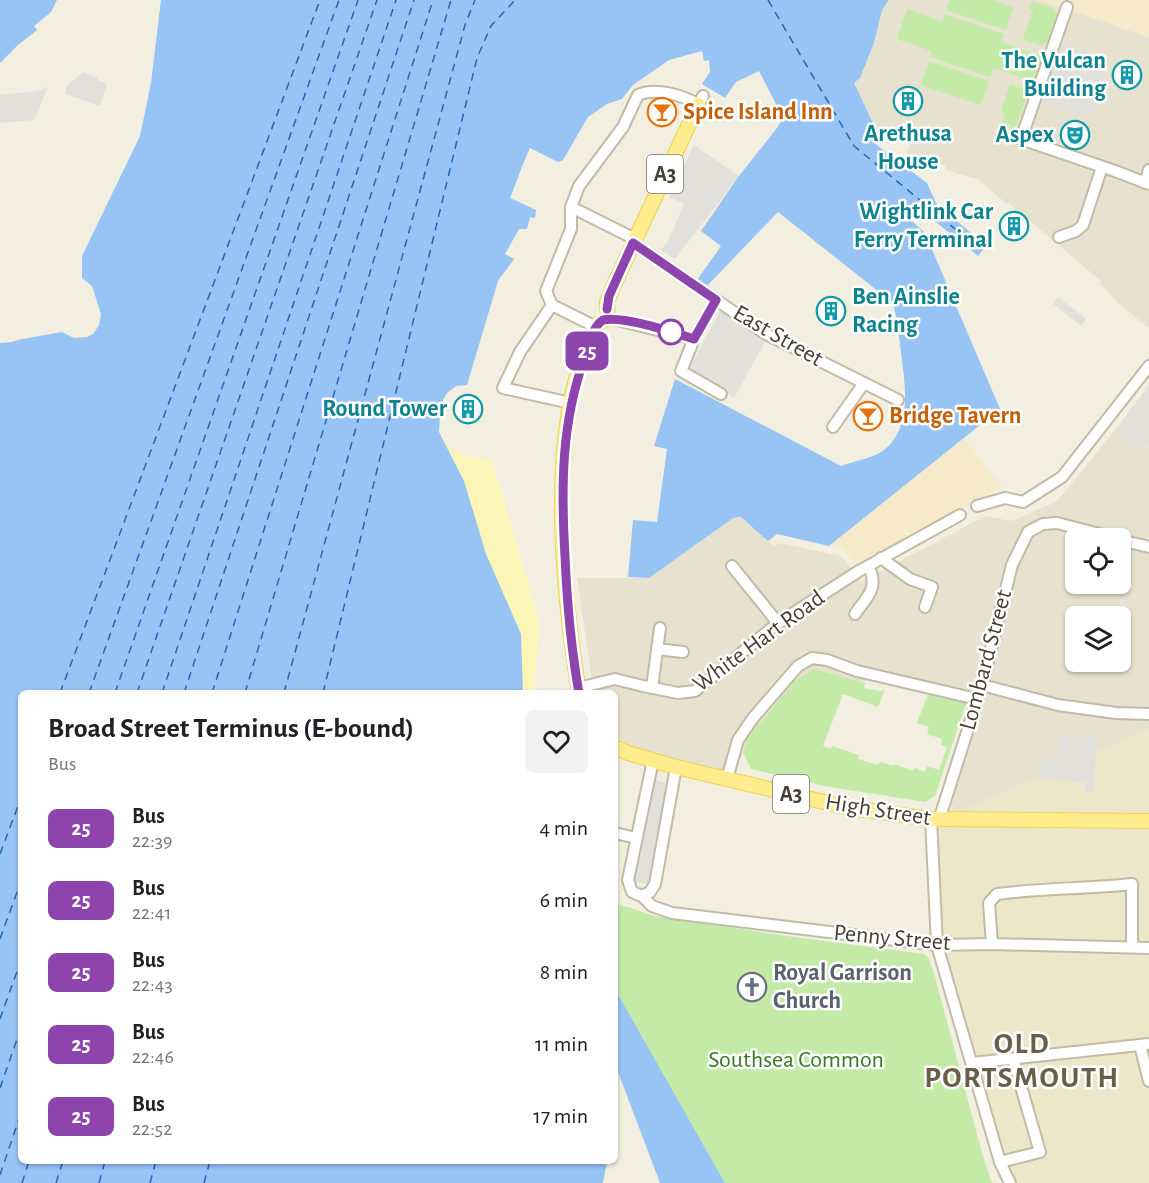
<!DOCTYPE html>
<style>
body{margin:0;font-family:"Alegreya Sans",sans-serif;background:#f2f2f2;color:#202124;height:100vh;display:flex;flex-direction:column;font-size:22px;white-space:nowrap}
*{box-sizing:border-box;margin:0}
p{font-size:20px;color:#757577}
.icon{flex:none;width:33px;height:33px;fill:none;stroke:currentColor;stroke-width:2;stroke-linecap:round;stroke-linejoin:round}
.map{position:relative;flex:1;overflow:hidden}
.panel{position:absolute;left:18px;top:690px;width:600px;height:474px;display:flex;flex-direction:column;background:#fff;border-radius:9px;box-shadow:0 2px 4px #0004}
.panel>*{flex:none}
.badge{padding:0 12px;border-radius:9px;font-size:21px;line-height:39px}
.fabs{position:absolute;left:1065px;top:528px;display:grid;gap:12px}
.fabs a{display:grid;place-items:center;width:66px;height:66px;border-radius:9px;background:#fff;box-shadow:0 2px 4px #0004;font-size:30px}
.map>.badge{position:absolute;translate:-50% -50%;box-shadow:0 0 0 3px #fff}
.round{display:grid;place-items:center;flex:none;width:63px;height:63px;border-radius:9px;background:#f2f2f2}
.head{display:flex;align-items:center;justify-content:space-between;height:102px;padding:0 30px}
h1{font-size:28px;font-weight:600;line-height:45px}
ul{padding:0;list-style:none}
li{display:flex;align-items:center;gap:18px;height:72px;padding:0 30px}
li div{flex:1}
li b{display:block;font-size:22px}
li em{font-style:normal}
li .badge{min-width:66px;font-weight:700;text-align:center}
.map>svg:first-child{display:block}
</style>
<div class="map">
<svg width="1149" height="1183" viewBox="0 0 1149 1183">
<rect width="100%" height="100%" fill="#f2efe1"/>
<g fill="#e7e2cf" fill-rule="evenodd">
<path d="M889,0H1040L1149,37V328L1120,305L1099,283L1101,281L1009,203L1007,204L979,180L946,170V166L907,154L911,140L884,132L874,125L854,83L860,78L874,43L882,10Z"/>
<path d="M1115,430L1144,452L1149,447V1183L949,831L953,793L983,693L870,669L865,683L814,669L747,739L743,753L730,750L722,772L643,750L629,745L615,736V693H594L577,578H649L733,518L741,517L774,546L779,543L841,556L862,581L985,516L1011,521L1054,503L1063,494ZM1076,538H1120V584H1076ZM1076,616H1120V662H1076Z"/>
</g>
<g fill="#f7eaca">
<path d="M1040,0H1149V37Z"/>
<path d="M964,438L1002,487L856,564L841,547L831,545Z"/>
</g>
<path fill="#ede7ca" d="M1149,729V1183H1010L937,945L939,820Z"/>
<g fill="#c3eaa6">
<path d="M950,0H992L1013,7L1006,30L946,10Z"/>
<path d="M1032,1L1052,8L1058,15L1050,41L1041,45L1023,39L1033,10L1029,9Z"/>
<path d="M907,9L942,21L945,14L1004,34L1001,42L1044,57L1036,82L993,68L990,77L930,57L931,51L897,39Z"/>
<path d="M929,61L989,81L981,105L921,85Z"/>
<path d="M1010,84L1029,91L1013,133L1009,132L1011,125L1002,122L1005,113L1001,111Z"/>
<path d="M814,669L865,683L864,688L881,691L885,689L878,707L843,694L823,746L831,749L832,746L859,755L858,759L878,765L880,762L893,766L894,764L913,771L914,768L925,772L927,766L939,770L947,747L941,745L942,739L927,734L929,727L917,723L928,694L967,701L935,796L925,802L824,786L751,769L743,753L747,739L795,681Z"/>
<path d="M615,905C632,906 644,914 660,917L794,937L924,954L929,959L934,973L982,1153L992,1183H725L615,989Z"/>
</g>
<path fill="#fbf6b8" d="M442,439C457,457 470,457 492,460L540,623L534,693H496Z"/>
<g fill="#e2e0db">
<path d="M1059,41L1110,59L1091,120L1039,101Z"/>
<path d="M83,72L98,78L97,80L107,84L100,106L65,94L67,86Z"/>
<path d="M48,87L34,120L0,123V95L37,91Z"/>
<path d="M694,145L739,176L675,259L661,250L669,239L684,204L669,197Z"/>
<path d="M1058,297L1086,319L1081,326L1053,304Z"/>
<path d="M720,311L766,340L734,398L688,371Z"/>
<path d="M1149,385V446L1144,452L1115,430Z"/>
<path d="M1121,652L1134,656L1128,676L1116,673L1119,662H1120Z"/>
<path d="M1061,734L1097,736L1094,793H1085V782L1040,779L1041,760H1059Z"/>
<path d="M655,780L669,783L649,884L635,882Z"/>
</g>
<g fill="#98c3f5">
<path d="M0,0H57L51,12L34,26L37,30L18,45L0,63Z"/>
<path d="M161,0H889L882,10L874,43L860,78L854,83L874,125L866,135L869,139L927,183L936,203L986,246L978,256L927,215L914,212L912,221L925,233L1000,409L829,546L777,534L768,541L741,517L733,518L649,578L628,577L633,520L657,522L667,449L654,446L675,379L841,466C854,461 874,458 884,450C913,426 905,385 901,353C899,336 897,319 893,303L778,212L706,287L697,280L721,246L701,231L739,176L777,128L781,121L780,112L759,71L736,82L725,98L702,84L710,72L709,60L704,61L702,51L669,60L633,85L622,99L607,104L588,117L563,160L558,162L530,148C522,165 517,181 510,198L536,210L535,218L530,217L527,229H519L505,254L514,259L498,281L467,385L456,386L447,393L442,402L440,414L439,432L464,481L486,554L521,634L523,693H21V1161H607L603,1183H0V343L12,342L82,320V256L140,136L151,83Z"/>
<path d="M615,989L725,1183H660L615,1064Z"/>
</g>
<path fill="#f2efe1" d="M82,278L92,286L101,314L99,325L93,334L87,337L74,338L62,332L0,343V340L11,339L69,321L81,320Z"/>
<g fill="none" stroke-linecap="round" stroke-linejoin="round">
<g stroke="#2566b6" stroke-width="1.5" stroke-dasharray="8 6" stroke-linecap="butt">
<path d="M768,0L854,146L982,251"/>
<path d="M60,693L320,0"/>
<path d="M89,693L339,0"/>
<path d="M115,693L358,0"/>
<path d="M137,693L377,0"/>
<path d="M162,693L396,0"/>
<path d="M184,693L414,0"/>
<path d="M212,693L433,0"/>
<path d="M245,693L451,0"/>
<path d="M284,693L465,25L475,0"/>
<path d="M323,693L477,58L491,26L515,0"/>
<path d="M0,854L21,798"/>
<path d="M0,939L21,881"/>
<path d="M0,1019L21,960"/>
<path d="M0,1088L21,1028"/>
<path d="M0,1175L21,1113"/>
<path d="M22,1183L29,1161"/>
<path d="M56,1183L63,1161"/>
<path d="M99,1183L105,1161"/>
<path d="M150,1183L156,1161"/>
<path d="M204,1183L210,1161"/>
</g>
<g stroke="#c1bba6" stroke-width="14">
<g id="minor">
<path d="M1012,136L1115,171L1149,184"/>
<path d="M1021,139L1067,7"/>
<path d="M1145,183L1149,170"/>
<path d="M571,207L635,239"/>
<path d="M1059,237L1076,231L1083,225L1102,167"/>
<path d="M633,243L766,334L898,400"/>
<path d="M716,300L694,339L681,371L721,394"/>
<path d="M552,305L520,352L503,388L571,403"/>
<path d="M608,319L617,320L694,339"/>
<path d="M596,327L552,305L546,291L571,229V207L579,186L623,127L638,95C654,87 684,95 698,105L703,96"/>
<path d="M833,427L864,383"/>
<path d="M977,506L1005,498L1023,502L1062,477L1149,366"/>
<path d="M1120,540L1149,547"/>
<path d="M881,558L910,579L932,587L925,607"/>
<path d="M732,566L778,623"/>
<path d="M855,614C867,597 880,587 868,566"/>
<path d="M657,649L683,652"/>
<path d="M982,685L1058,705L1116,713L1149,714"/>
<path d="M578,688L615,679L643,686L678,693L695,691L778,623L859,571L960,515"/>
<path d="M652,688L660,628"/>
<path d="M653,760L628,880L632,892L642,896L650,892L655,884L676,767"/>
<path d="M727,779L738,740L753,718L798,666L812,658L827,660L857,671L977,699"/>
<path d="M931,819L937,945L1000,1162L1010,1183"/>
<path d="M939,820L982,685L1012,565L1028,532L1043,524L1057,523L1115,538"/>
<path d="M615,833L636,838"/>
<path d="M642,896L652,906L672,913L937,945L992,944L1149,948"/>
<path d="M992,944L989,903L997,894C1042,888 1087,889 1132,884V946"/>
<path d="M1140,1045L1149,1081"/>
<path d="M972,1063L1149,1044"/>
<path d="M1000,1162L1040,1152L1013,1059"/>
</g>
</g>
<g stroke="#ecd256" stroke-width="16">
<g id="major">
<path d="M579,693C564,599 551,476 575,383C580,364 589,345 596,327L599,323L608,319L607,302L613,287L698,105"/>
<path d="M615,747L628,753L676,767L824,802L850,808L931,819L1149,821"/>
</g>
</g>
<use href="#minor" stroke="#fff" stroke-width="10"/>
<use href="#major" stroke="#ffed8d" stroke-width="14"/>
</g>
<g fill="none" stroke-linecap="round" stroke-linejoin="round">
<g stroke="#fff" stroke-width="14">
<path id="line" d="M579,693C571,648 567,602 565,556C561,488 561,422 585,357C589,345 592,327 603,320C623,316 674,332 694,339L716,300L633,243L609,296L607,309"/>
</g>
<use href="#line" stroke="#8e44ad" stroke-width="9"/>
</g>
<defs>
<g id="building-ring" transform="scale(1.5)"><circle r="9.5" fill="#fff" stroke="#0f9aa8" stroke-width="1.5"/><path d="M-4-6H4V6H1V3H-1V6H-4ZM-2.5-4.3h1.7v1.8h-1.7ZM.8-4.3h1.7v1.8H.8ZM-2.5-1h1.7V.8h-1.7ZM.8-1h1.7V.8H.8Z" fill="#0f9aa8"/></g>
<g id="bar-ring" transform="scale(1.5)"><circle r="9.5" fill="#fff" stroke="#e8710a" stroke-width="1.5"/><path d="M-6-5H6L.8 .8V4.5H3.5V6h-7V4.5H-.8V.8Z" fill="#e8710a"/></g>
<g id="theatre-ring" transform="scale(1.5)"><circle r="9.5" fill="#fff" stroke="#0f9aa8" stroke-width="1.5"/><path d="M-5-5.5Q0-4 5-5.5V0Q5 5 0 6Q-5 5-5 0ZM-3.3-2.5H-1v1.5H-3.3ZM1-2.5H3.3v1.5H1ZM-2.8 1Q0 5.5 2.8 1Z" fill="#0f9aa8"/></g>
<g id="church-ring" transform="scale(1.5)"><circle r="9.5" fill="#fff" stroke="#6b7280" stroke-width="1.5"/><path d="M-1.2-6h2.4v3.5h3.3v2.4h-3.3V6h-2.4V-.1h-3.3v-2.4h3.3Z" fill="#6b7280"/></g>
</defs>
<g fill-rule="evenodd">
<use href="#building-ring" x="1127" y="75"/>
<use href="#building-ring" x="908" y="101"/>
<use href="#bar-ring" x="662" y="112"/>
<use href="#theatre-ring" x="1075" y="135"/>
<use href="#building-ring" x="1014" y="226"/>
<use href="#building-ring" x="831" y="311"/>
<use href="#building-ring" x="468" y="409"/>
<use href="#bar-ring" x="868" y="416"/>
<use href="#church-ring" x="752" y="987"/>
</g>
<circle fill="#fff" stroke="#8e44ad" stroke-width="3" cx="671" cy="332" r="12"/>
<g text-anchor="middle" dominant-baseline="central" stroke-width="5" stroke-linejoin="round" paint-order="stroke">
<g fill="#fff" stroke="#7c7970" stroke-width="1.5">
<rect x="647" y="155" width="36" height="38" rx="4.5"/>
<rect x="773" y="775" width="36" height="38" rx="4.5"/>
</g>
<g font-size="22" font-weight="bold" fill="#443f32">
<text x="665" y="174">A3</text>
<text x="791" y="794">A3</text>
</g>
<g font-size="24" font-weight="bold" fill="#0d838f" stroke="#fff" text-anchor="end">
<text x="1106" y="61">The Vulcan<tspan x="1106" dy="28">Building</tspan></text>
<text x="908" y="134" text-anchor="middle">Arethusa<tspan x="908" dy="28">House</tspan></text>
<text x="1054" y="135">Aspex</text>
<text x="993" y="212">Wightlink Car<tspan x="993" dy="28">Ferry Terminal</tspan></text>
<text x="852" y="297" text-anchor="start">Ben Ainslie<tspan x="852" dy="28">Racing</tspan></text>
<text x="447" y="409">Round Tower</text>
</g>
<g font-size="24" font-weight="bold" fill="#c56008" stroke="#fff" text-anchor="start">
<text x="683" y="112">Spice Island Inn</text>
<text x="889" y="416">Bridge Tavern</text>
</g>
<g font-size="24" fill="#443f32" stroke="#fff">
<text transform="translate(778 336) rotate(30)">East Street</text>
<text transform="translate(759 641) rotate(-36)">White Hart Road</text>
<text transform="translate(986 660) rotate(-75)">Lombard Street</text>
<text transform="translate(878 810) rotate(9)">High Street</text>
<text transform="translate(892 938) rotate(5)">Penny Street</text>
</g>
<g font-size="24" font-weight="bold" fill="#5b616d" stroke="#fff" text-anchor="start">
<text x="773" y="973">Royal Garrison<tspan x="773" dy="28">Church</tspan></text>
</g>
<g font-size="24" fill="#387822" stroke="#fff">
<text x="796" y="1060">Southsea Common</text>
</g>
<g font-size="30" font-weight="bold" letter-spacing="1.5" fill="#675f48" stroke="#fff">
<text x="1022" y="1044">OLD<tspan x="1022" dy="34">PORTSMOUTH</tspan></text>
</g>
</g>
</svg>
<div class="fabs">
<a><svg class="icon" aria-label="locate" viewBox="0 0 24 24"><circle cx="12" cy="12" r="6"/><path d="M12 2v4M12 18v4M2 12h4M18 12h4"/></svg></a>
<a><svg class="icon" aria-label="layers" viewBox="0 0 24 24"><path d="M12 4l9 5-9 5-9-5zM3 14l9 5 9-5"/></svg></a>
</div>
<b class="badge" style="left:587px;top:351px;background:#8e44ad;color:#fff">25</b>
<section class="panel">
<div class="head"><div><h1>Broad Street Terminus (E-bound)</h1><p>Bus</p></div><a class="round"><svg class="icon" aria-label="heart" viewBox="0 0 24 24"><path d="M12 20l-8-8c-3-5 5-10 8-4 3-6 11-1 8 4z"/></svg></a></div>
<ul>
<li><span class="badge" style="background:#8e44ad;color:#fff">25</span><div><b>Bus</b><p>22:39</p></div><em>4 min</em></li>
<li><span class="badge" style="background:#8e44ad;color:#fff">25</span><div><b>Bus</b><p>22:41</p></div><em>6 min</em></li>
<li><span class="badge" style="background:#8e44ad;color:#fff">25</span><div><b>Bus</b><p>22:43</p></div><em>8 min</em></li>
<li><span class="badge" style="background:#8e44ad;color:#fff">25</span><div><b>Bus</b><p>22:46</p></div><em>11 min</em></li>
<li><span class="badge" style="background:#8e44ad;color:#fff">25</span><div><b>Bus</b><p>22:52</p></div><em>17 min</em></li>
</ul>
</section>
</div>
